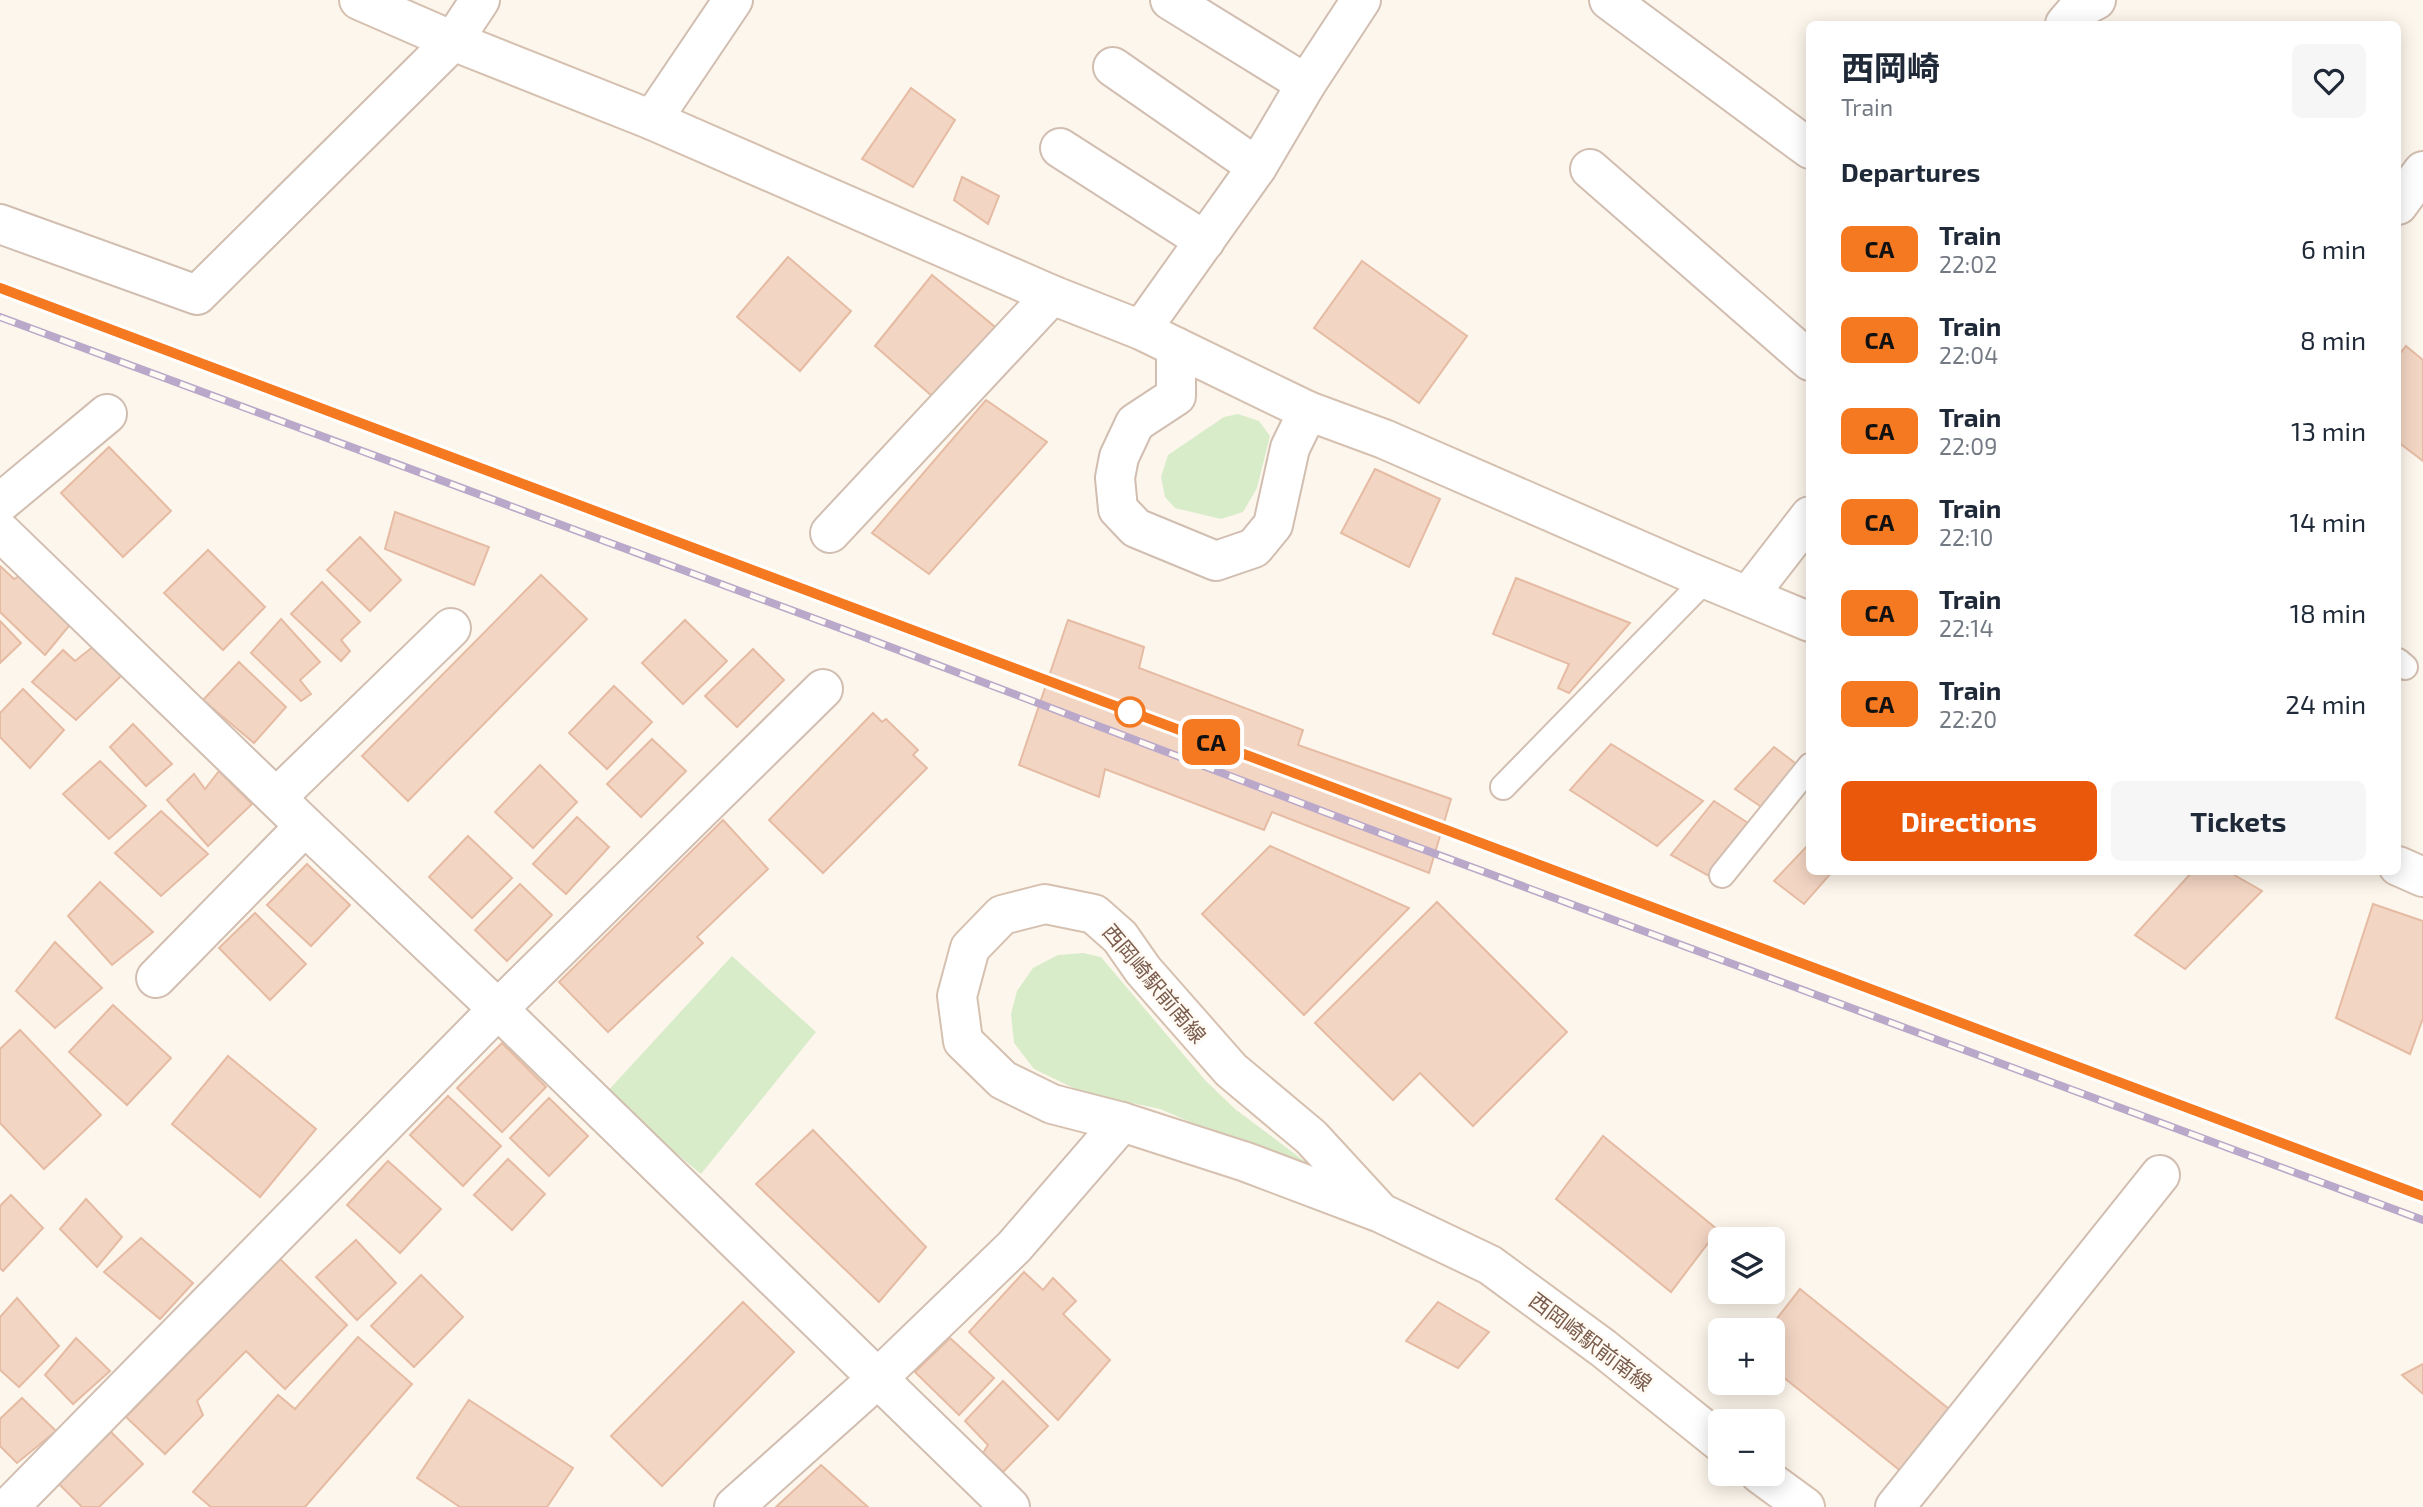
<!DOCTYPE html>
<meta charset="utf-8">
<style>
body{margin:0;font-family:"Exo 2","Noto Sans JP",sans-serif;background:#f6f6f7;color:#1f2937;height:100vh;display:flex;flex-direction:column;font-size:26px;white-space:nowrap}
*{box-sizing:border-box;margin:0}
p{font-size:23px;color:#747a83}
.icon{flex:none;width:38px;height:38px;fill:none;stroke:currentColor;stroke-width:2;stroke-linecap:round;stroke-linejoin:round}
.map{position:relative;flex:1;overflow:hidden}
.sheet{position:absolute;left:1806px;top:21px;width:595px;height:854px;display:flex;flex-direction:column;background:#fff;border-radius:10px;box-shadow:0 4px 18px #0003}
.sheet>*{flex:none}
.badge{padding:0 14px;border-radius:10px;font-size:24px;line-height:46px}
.buttons{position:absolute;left:1708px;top:1227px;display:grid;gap:14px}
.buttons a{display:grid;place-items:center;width:77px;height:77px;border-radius:10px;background:#fff;box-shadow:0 4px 18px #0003;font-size:35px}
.map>.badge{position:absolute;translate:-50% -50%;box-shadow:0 0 0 4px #fff}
h2{padding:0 35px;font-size:26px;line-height:63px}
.round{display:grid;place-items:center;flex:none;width:74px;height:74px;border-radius:10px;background:#f6f6f7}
.headline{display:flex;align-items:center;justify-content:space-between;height:119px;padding:0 35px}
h1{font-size:33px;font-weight:700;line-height:52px}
.action{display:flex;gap:14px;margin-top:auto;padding:14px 35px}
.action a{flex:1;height:80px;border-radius:10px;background:#ea580c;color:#fff;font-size:28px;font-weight:700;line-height:80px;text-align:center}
.action a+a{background:#f6f6f7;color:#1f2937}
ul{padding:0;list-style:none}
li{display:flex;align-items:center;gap:21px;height:91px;padding:0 35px}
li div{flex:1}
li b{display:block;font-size:26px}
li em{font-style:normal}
li .badge{min-width:77px;font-weight:700;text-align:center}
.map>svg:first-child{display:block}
</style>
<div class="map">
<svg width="2423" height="1507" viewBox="0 0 2423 1507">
<rect width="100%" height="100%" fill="#fdf6ec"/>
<g fill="#d8ecc9">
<path d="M1238,414L1259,421L1270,436L1257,488L1243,512L1221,519L1175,508L1165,497L1161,477L1168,455L1224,417Z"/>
<path d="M1083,953L1101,957L1205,1080L1235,1109L1335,1184L1160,1109L1084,1093L1034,1069L1014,1043L1011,1014L1017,991L1033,968L1058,955Z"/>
<path d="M732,956L816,1032L701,1174L605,1094Z"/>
</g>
<g fill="#f3d5c3" stroke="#e6bba3" stroke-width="2">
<path d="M911,88L955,120L913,187L862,159Z"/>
<path d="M962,177L999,196L988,224L954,200Z"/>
<path d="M788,257L851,311L800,371L737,317Z"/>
<path d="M1362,261L1467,336L1419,403L1314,328Z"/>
<path d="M932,275L1000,331L941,404L875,346Z"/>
<path d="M2406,346L2423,360V461L2398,442V356Z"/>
<path d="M986,400L1047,442L929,574L872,533Z"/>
<path d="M109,447L171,511L123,557L61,493Z"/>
<path d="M1375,469L1440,499L1409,567L1341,533Z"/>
<path d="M395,512L489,547L474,585L385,549Z"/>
<path d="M360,537L401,580L370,611L327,570Z"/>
<path d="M208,550L265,607L223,650L164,593Z"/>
<path d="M0,566L14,579L24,573L73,621L45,655L0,612Z"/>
<path d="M541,575L587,619L408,801L362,756Z"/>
<path d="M1516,578L1630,623L1569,693L1558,688L1569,664L1493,634Z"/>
<path d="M322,582L360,622L341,640L350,651L341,661L291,614Z"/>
<path d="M281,619L320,662L300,680L311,694L301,701L251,653Z"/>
<path d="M685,620L727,661L683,704L642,663Z"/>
<path d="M1068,620L1144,647L1139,668L1303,730L1298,745L1451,799L1429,873L1272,812L1264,830L1105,769L1099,797L1019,765Z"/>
<path d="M0,621L21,643L0,663Z"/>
<path d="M94,646L124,673L76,720L32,682L63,650L75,661Z"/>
<path d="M753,649L784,680L737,727L705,696Z"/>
<path d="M239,662L286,707L254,743L203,700Z"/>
<path d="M614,686L652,722L607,769L569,733Z"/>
<path d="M23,689L64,730L30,768L0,737V713Z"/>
<path d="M873,713L882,722L886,719L918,750L913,755L927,768L823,873L769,820Z"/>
<path d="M133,724L172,764L146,786L110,747Z"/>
<path d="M652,739L686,771L641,817L607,784Z"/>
<path d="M1611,744L1703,801L1657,846L1570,790Z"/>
<path d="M1774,747L1799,766L1763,808L1735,789Z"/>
<path d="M100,761L146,806L109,839L63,794Z"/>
<path d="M540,765L577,802L533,848L495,812Z"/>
<path d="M219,771L252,804L208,846L167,800L194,774L205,789Z"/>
<path d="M1714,801L1748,823L1709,876L1671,855Z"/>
<path d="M161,811L208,854L161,896L115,853Z"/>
<path d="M577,817L609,847L566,894L533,864Z"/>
<path d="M723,820L768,869L697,937L703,943L608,1032L559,982Z"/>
<path d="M468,836L512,878L472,918L429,877Z"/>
<path d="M1810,843V872H1832L1804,904L1774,881Z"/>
<path d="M1270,846L1409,908L1304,1015L1202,914Z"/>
<path d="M307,864L350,905L311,946L267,905Z"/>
<path d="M2192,872H2229L2262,891L2185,969L2135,935Z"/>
<path d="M100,882L153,932L112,965L68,916Z"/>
<path d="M520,884L552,915L507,961L475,930Z"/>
<path d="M1437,902L1567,1032L1473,1126L1420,1073L1393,1100L1315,1023Z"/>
<path d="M2373,904L2423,921V1018L2410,1054L2336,1018Z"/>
<path d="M255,913L306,964L270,1000L219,948Z"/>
<path d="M55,942L102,988L55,1028L16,991Z"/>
<path d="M113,1005L171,1058L127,1105L69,1052Z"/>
<path d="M20,1030L101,1115L44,1169L0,1123V1049Z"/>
<path d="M502,1043L546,1087L502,1132L457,1088Z"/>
<path d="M228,1056L316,1129L260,1197L172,1124Z"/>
<path d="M448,1096L501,1146L463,1186L410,1135Z"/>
<path d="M549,1098L588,1136L549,1176L510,1138Z"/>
<path d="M813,1130L926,1247L879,1302L756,1184Z"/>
<path d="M1603,1136L1718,1230L1671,1292L1556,1199Z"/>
<path d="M508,1159L545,1194L512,1230L474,1195Z"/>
<path d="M388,1161L441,1209L400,1253L347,1205Z"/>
<path d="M11,1195L43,1228L3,1271L0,1268V1206Z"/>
<path d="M86,1199L122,1237L97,1267L60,1229Z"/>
<path d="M141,1238L193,1283L160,1319L104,1272Z"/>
<path d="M356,1240L396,1283L357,1320L316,1277Z"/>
<path d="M280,1259L347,1325L285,1389L246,1351L197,1401L203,1415L165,1454L126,1417Z"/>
<path d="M1024,1272L1043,1290L1053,1278L1076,1301L1063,1314L1110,1360L1058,1420L969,1332Z"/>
<path d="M421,1275L463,1317L414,1367L371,1326Z"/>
<path d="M1800,1289L1949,1409L1902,1472L1773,1369V1330H1768Z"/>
<path d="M17,1298L59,1346L19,1387L0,1370V1317Z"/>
<path d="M743,1302L794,1352L662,1486L611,1436Z"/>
<path d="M1438,1302L1489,1332L1458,1368L1406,1341Z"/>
<path d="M358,1337L412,1384L305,1507H211L193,1492L278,1395L295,1409Z"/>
<path d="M76,1338L110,1371L73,1404L45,1375Z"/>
<path d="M950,1338L994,1378L959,1415L915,1372Z"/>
<path d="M2423,1364V1394L2402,1375Z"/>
<path d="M1003,1381L1048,1426L1003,1472L983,1453L988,1445L965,1421Z"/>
<path d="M22,1398L56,1431L17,1463L0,1446V1419Z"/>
<path d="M469,1400L573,1468L547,1507H460L417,1478Z"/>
<path d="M111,1432L143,1464L99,1507H82L58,1483Z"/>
<path d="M821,1465L868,1507H776Z"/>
</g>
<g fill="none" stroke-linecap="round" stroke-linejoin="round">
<g stroke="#d1beb0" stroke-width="28">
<g id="lane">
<path d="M2398,661L2405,667"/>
<path d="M1503,787L1706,579"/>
<path d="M1722,875L1810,766"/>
</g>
</g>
<g stroke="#d1beb0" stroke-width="42">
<g id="street">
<path d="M1170,0L1306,84"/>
<path d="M1609,0L1810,149"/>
<path d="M2065,24L2077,10L2096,0"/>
<path d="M1113,67L1257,167"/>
<path d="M652,120L733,0"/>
<path d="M1060,148L1205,241"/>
<path d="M1590,169L1810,361"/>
<path d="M2398,205L2423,171"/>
<path d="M0,224L197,295L453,41L480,0"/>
<path d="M1141,330L1257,167L1306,84L1361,0"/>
<path d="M1176,347V396L1135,423L1119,457L1115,478L1118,509L1136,528L1216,561L1254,548L1273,525L1290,448L1308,411"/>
<path d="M0,503L107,414"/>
<path d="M0,531L305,826L498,1009L1010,1507"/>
<path d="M830,533L1052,295"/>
<path d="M1748,596L1810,516"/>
<path d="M277,797L451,628"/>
<path d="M156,978L305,826"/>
<path d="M9,1507L498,1009L823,689"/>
<path d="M734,1507L877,1379L1014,1247L1122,1122"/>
<path d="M1895,1507L2160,1175"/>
</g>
</g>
<g stroke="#d6c0b0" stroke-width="42">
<g id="secondary">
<path d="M359,0L453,41L652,120L1052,295L1141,330L1308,411L1384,439L1689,572L1810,622"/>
<path d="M2398,866L2423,877"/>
<path d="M1381,1213L1311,1137L1231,1070L1143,970L1120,937L1094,914L1045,904L1002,915L970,948L957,996L963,1041L1003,1080L1052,1104L1122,1122L1246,1162L1381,1213L1490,1265L1603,1348L1720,1442"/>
<path d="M1760,1474L1805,1507"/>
</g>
</g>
<use href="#lane" stroke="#fff" stroke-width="24"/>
<use href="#street" stroke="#fff" stroke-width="38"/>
<use href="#secondary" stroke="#fff" stroke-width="38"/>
<g stroke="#b9a8c9" stroke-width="8">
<g id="rail">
<path d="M0,288L2423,1196"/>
<path d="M0,317L864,637L1409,844L2423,1220"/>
</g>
</g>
<use href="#rail" stroke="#fffaf3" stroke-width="5" stroke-dasharray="16" stroke-linecap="butt"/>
</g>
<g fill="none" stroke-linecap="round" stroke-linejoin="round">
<g stroke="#fff" stroke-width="16">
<path id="line" d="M0,288L2423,1196"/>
</g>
<use href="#line" stroke="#f47921" stroke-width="10"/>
</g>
<circle fill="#fff" stroke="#f47921" stroke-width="3.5" cx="1130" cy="712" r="14"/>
<g text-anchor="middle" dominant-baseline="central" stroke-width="5" stroke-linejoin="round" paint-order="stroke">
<g font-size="21" fill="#7a5c4d" stroke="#fffaf3">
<text transform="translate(1155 983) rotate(50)">西岡崎駅前南線</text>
<text transform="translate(1591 1341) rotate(37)">西岡崎駅前南線</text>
</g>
</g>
</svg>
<div class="buttons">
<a><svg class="icon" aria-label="layers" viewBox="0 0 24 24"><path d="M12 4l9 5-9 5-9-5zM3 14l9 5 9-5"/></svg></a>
<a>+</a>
<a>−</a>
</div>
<b class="badge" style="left:1211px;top:742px;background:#f47921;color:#111">CA</b>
<section class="sheet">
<div class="headline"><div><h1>西岡崎</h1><p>Train</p></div><a class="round"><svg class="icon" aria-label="heart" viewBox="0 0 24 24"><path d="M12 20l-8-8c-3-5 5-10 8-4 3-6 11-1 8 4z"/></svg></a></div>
<h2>Departures</h2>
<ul>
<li><span class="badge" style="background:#f47921;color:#111">CA</span><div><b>Train</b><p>22:02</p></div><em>6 min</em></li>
<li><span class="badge" style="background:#f47921;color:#111">CA</span><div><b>Train</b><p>22:04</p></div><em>8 min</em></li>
<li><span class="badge" style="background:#f47921;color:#111">CA</span><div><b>Train</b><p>22:09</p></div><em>13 min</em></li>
<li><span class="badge" style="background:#f47921;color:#111">CA</span><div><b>Train</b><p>22:10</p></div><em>14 min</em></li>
<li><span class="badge" style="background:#f47921;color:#111">CA</span><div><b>Train</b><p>22:14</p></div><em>18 min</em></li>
<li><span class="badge" style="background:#f47921;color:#111">CA</span><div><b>Train</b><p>22:20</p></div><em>24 min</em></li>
</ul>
<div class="action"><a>Directions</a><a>Tickets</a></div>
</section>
</div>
